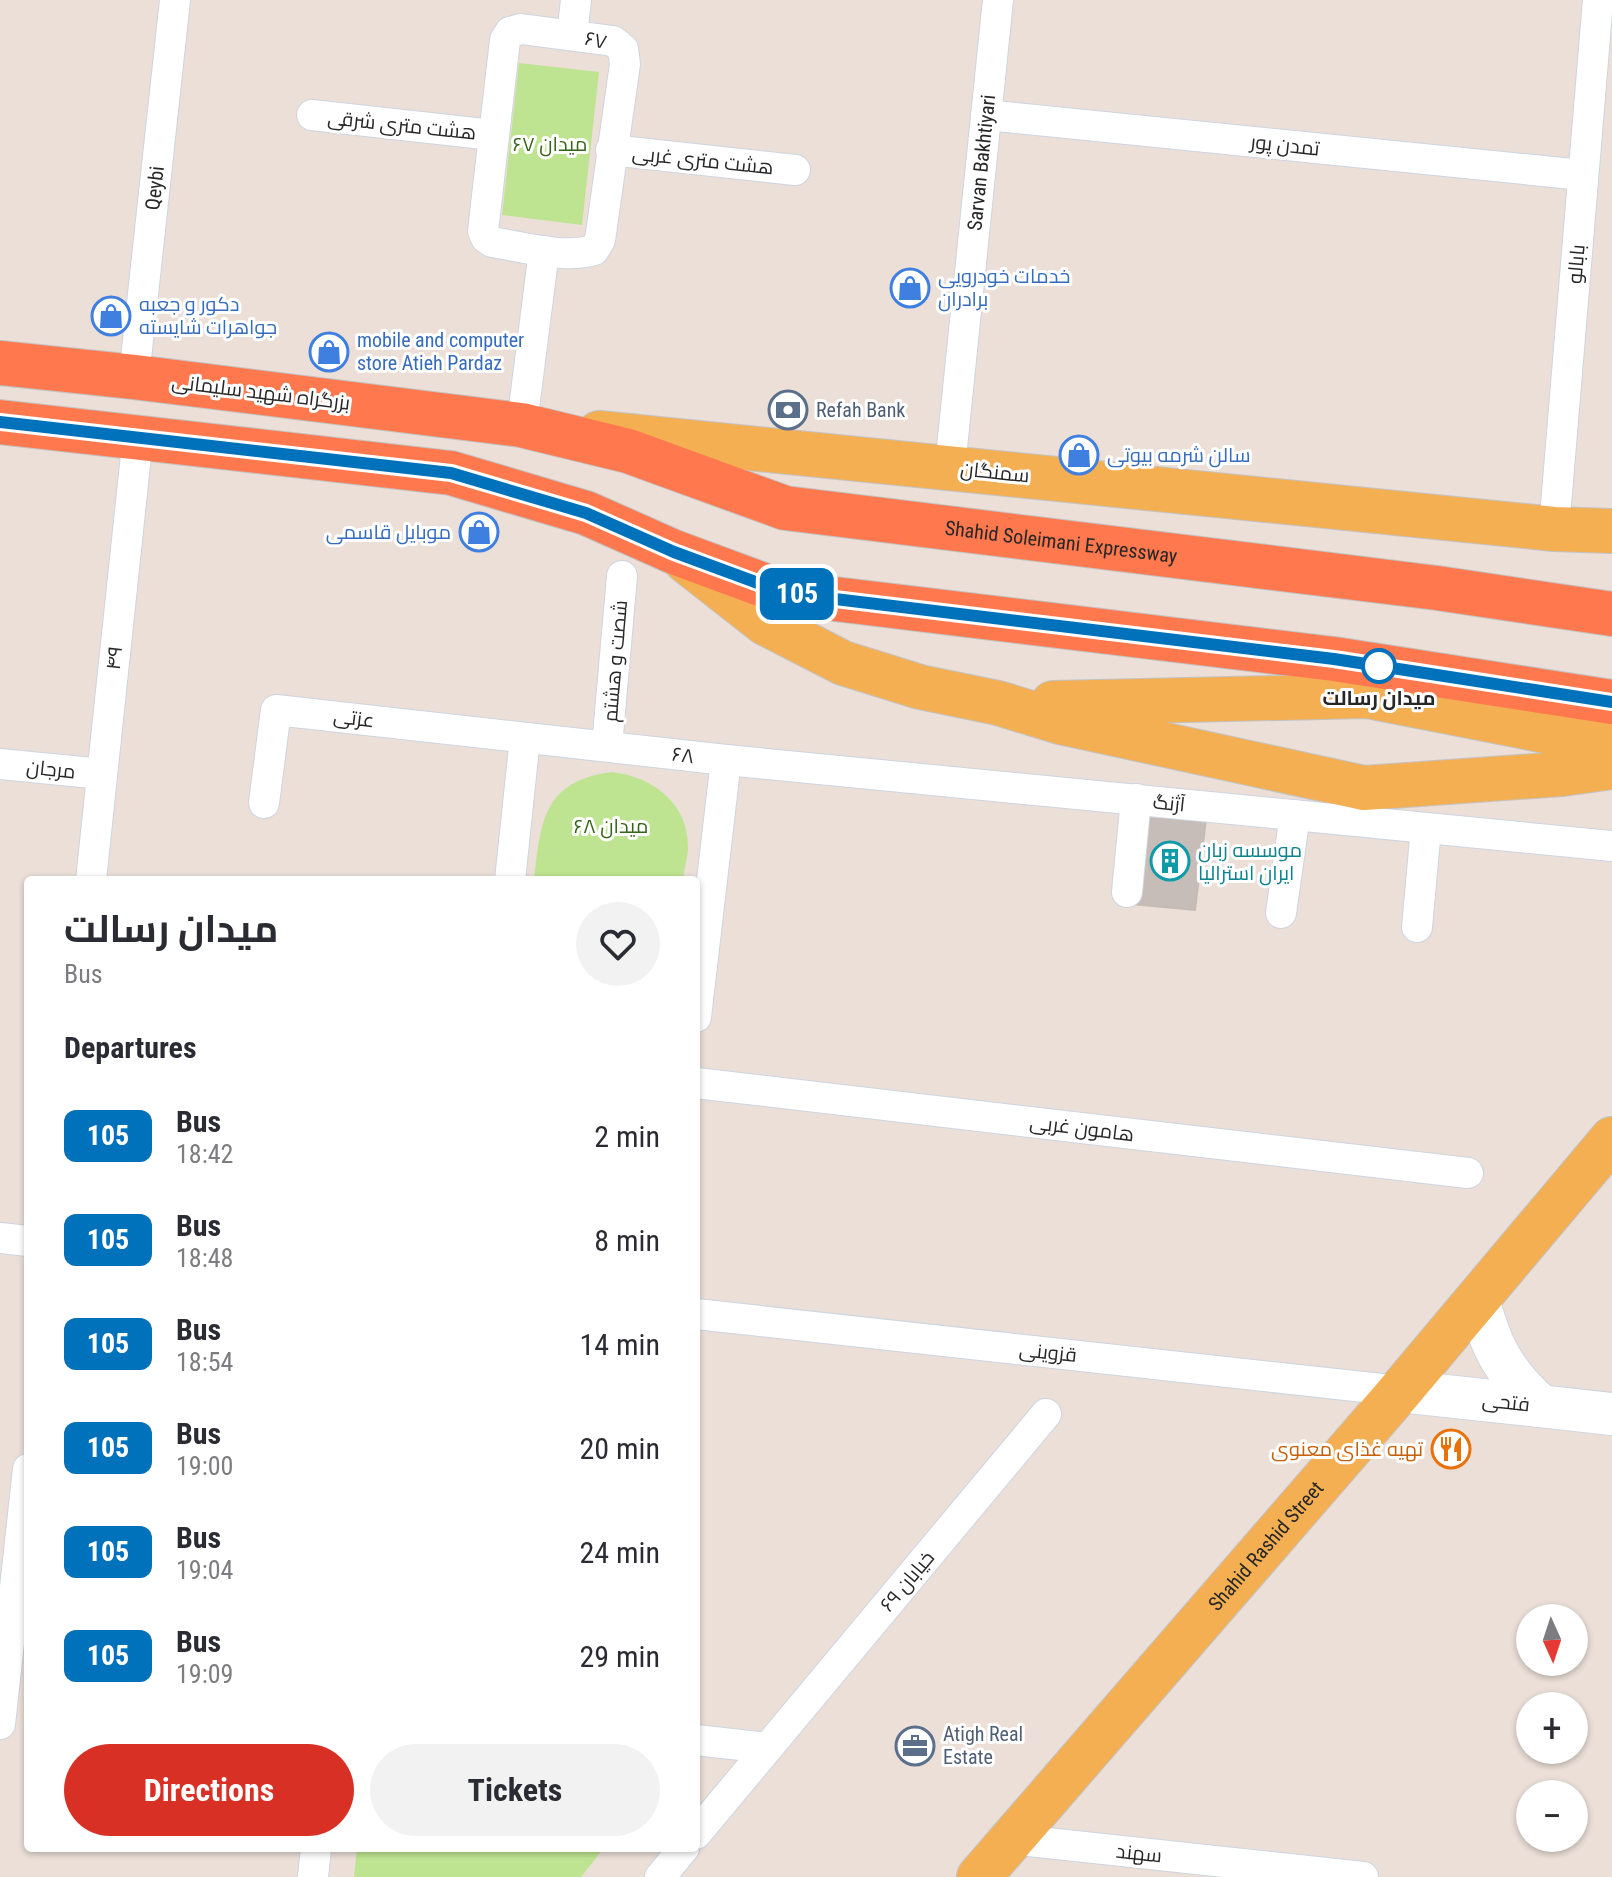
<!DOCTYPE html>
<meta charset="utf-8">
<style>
body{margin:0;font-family:"Roboto Condensed",Cairo,sans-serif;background:#f2f2f3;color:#2b2b33;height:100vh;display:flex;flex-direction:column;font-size:30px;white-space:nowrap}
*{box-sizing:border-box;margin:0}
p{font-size:26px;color:#7c7c81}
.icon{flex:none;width:44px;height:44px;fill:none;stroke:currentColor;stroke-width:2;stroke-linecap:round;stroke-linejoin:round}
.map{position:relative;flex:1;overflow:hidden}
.details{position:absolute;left:24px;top:876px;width:676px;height:976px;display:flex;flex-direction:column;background:#fff;border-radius:8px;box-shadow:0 2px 6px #0004}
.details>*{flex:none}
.badge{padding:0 16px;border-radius:12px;font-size:28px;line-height:52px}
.needle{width:52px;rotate:177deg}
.tools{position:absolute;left:1516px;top:1604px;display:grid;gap:16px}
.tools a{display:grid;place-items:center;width:72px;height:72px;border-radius:50%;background:#fff;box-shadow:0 2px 6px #0004;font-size:40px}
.map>.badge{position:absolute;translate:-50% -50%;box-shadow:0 0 0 4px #fff}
h2{padding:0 40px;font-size:30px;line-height:72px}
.round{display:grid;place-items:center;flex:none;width:84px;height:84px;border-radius:42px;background:#f2f2f3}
.head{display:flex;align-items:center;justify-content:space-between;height:136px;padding:0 40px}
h1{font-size:38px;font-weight:700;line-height:60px}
.action{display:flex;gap:16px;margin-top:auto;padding:16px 40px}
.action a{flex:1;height:92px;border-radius:48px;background:#d93025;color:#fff;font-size:32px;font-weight:700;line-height:92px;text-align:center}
.action a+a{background:#f2f2f3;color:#2b2b33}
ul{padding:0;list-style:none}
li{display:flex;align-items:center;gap:24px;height:104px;padding:0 40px}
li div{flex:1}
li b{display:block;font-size:30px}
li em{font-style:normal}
li .badge{min-width:88px;font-weight:700;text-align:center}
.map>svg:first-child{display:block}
</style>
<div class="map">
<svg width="1612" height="1877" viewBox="0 0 1612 1877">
<rect width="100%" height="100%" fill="#ebdfd8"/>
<g fill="#bee491">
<path d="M519,63L599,72L582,225L502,215Z"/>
<path d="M612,772C653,777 689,803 688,849C687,859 684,870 683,880H534C541,821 543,781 612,772Z"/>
<path d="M357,1848H604L581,1877H354Z"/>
</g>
<path fill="#c6bcb8" stroke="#c6bbb2" stroke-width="2" d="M1146,813L1206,819L1195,910L1132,904Z"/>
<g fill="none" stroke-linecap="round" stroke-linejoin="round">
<g stroke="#cdd5e1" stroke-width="32">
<g id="street">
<path d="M521,29L613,41L623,49L625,64L600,240L594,250C563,259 523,247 492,242L486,238L483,231L505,40L510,32Z"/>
<path d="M572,35L576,0"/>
<path d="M312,115L493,135"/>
<path d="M986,115L1583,175"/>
<path d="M611,150L795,170"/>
<path id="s1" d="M134,377L175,0"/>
<path d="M524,408L544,251"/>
<path id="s2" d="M950,467L998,0"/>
<path d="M1554,529L1598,0"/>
<path d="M607,746L622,576"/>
<path d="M0,764L102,774"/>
<path d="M264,803L276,710L726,760L1612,846"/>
<path d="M91,880L138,436"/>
<path d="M510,880L525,738"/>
<path d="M1127,892L1136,799"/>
<path d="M1281,913L1295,815"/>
<path d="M1417,927L1426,828"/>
<path d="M696,1017L726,760"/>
<path d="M696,1083L1468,1173"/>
<path d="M0,1238L28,1241"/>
<path d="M696,1314L1400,1391"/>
<path d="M0,1724L28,1469"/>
<path d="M696,1740L767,1748"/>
<path d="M696,1834L1046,1414"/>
<path d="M1011,1839L1363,1877"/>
<path d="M313,1877L316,1848"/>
<path d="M660,1877L684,1848"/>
</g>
</g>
<g stroke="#cdd5e1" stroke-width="44">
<g id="secondary">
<path d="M1478,1298C1490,1346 1504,1373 1541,1406"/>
<path d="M1400,1391L1612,1414"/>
</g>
</g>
<g stroke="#c3c3c3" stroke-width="46">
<g id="primary">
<path d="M599,433L1554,529L1612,531"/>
<path d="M686,561L765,623L843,663L920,687L998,703L1060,722L1364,788L1562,774L1612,767"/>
<path d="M1053,703L1367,696L1612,744"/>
<path id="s3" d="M979,1877L1400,1391L1612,1139"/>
</g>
</g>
<g stroke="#c3c3c3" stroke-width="46">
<g id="highway">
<path id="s4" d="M0,363L134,377L521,425L628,451L785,508L1437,588L1612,614"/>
<path d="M0,422L451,473L586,513L674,552L785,593L1334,659L1612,702"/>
</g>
</g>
<use href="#street" stroke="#fff" stroke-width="30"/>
<use href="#secondary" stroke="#fff" stroke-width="42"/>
<use href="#primary" stroke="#f4af53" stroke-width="44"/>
<use href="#highway" stroke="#ff784e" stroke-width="44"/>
</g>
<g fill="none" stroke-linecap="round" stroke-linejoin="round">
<g stroke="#fff" stroke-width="18">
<path id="line" d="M0,422L451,473L586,513L674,552L785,593L1334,659L1612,702"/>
</g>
<use href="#line" stroke="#0072bc" stroke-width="12"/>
</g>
<defs>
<g id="shop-ring" transform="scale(2)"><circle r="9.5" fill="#fff" stroke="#3f7fe0" stroke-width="1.5"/><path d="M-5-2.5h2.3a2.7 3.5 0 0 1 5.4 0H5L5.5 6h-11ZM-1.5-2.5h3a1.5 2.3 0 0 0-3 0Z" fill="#3f7fe0"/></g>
<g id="bank-ring" transform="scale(2)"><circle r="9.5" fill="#fff" stroke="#5c6f8a" stroke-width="1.5"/><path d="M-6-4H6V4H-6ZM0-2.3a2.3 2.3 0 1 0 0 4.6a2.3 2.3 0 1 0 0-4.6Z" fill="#5c6f8a"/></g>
<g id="building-ring" transform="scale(2)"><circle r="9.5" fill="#fff" stroke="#0f9aa8" stroke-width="1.5"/><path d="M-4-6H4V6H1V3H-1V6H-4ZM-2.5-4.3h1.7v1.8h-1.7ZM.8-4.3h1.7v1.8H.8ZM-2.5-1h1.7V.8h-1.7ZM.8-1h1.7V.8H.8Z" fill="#0f9aa8"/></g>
<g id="restaurant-ring" transform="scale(2)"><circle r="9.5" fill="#fff" stroke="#e8710a" stroke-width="1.5"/><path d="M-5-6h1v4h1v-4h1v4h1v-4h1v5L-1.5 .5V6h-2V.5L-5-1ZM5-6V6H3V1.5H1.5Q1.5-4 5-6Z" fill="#e8710a"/></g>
<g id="office-ring" transform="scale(2)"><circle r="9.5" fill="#fff" stroke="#5c6f8a" stroke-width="1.5"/><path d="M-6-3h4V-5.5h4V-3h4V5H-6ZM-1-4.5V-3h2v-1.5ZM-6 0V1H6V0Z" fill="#5c6f8a"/></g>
</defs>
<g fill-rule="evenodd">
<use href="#shop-ring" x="910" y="288"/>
<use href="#shop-ring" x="111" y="316"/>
<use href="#shop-ring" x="329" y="352"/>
<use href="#bank-ring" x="788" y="410"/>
<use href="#shop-ring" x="1079" y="455"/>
<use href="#shop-ring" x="479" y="532"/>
<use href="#building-ring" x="1170" y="861"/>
<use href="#restaurant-ring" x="1451" y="1449"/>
<use href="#office-ring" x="915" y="1746"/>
</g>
<circle fill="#fff" stroke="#0072bc" stroke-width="4" cx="1379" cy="666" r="16"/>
<g text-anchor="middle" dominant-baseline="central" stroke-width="6" stroke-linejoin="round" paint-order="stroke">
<g font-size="20" fill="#272727" stroke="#fff">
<text transform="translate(596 40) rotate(12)">۶۷</text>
<text transform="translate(402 125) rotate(6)">هشت متری شرقی</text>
<text transform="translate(1285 145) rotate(6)">تمدن پور</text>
<text transform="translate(703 160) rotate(6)">هشت متری غربی</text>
<text stroke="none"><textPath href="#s2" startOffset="306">Sarvan Bakhtiyari</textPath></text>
<text stroke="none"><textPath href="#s1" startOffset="190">Qeybi</textPath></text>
<text transform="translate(1576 264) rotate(-85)">بابالو</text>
<text transform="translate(261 392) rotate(7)">بزرگراه شهید سلیمانی</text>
<text transform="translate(995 472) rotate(6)">سمنگان</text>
<text stroke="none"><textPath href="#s4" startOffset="1080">Shahid Soleimani Expressway</textPath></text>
<text transform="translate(114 658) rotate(-84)">۴۹</text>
<text transform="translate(615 661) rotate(-85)">شصت و هشتم</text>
<text transform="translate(354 718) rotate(7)">عزتی</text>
<text transform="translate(683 755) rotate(7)">۶۸</text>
<text transform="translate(51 769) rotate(6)">مرجان</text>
<text transform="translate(1169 803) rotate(6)">آژنگ</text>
<text transform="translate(1082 1128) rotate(7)">هامون غربی</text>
<text transform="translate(1048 1352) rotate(6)">قزوینی</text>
<text transform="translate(1506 1402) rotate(6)">فتحی</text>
<text stroke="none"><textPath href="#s3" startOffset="438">Shahid Rashid Street</textPath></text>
<text transform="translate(907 1581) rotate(-50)">خیابان ۶۹</text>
<text transform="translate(1139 1853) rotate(6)">سهند</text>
</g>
<g font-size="20" fill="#366517" stroke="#fff">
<text x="550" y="144">میدان ۶۷</text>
<text x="611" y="826">میدان ۶۸</text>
</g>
<g font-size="20" fill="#366cbe" stroke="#fff" text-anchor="start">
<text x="938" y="276">خدمات خودرویی<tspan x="938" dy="23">برادران</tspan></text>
<text x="139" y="304">دکور و جعبه<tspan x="139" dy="23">جواهرات شایسته</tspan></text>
<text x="357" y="340">mobile and computer<tspan x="357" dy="23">store Atieh Pardaz</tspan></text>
<text x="1107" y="455">سالن شرمه بیوتی</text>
<text x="451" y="532" text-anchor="end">موبایل قاسمی</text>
</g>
<g font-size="20" fill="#4e5e75" stroke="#fff" text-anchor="start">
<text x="816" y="410">Refah Bank</text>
<text x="943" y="1734">Atigh Real<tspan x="943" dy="23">Estate</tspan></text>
</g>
<g font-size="20" font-weight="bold" fill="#272727" stroke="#fff">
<text x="1379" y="698">میدان رسالت</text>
</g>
<g font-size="20" fill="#0d838f" stroke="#fff" text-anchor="start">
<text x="1198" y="850">موسسه زبان<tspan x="1198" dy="23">ایران استرالیا</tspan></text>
</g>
<g font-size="20" fill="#c56008" stroke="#fff" text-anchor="end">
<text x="1423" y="1449">تهیه غذای معنوی</text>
</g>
</g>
</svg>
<div class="tools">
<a><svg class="needle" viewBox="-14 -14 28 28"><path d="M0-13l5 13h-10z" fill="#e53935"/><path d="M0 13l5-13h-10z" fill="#7c7c81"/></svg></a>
<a>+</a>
<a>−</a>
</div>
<b class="badge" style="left:797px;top:594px;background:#0072bc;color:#fff">105</b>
<section class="details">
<div class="head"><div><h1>میدان رسالت</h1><p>Bus</p></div><a class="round"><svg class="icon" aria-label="heart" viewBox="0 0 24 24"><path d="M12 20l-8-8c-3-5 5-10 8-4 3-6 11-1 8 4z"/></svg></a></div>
<h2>Departures</h2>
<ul>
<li><span class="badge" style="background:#0072bc;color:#fff">105</span><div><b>Bus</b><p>18:42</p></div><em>2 min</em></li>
<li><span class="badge" style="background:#0072bc;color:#fff">105</span><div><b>Bus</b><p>18:48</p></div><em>8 min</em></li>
<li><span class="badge" style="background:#0072bc;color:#fff">105</span><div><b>Bus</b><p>18:54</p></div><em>14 min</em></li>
<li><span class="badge" style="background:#0072bc;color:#fff">105</span><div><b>Bus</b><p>19:00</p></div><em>20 min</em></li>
<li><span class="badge" style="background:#0072bc;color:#fff">105</span><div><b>Bus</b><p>19:04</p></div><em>24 min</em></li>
<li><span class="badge" style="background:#0072bc;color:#fff">105</span><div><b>Bus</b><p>19:09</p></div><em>29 min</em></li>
</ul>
<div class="action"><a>Directions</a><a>Tickets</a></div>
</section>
</div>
